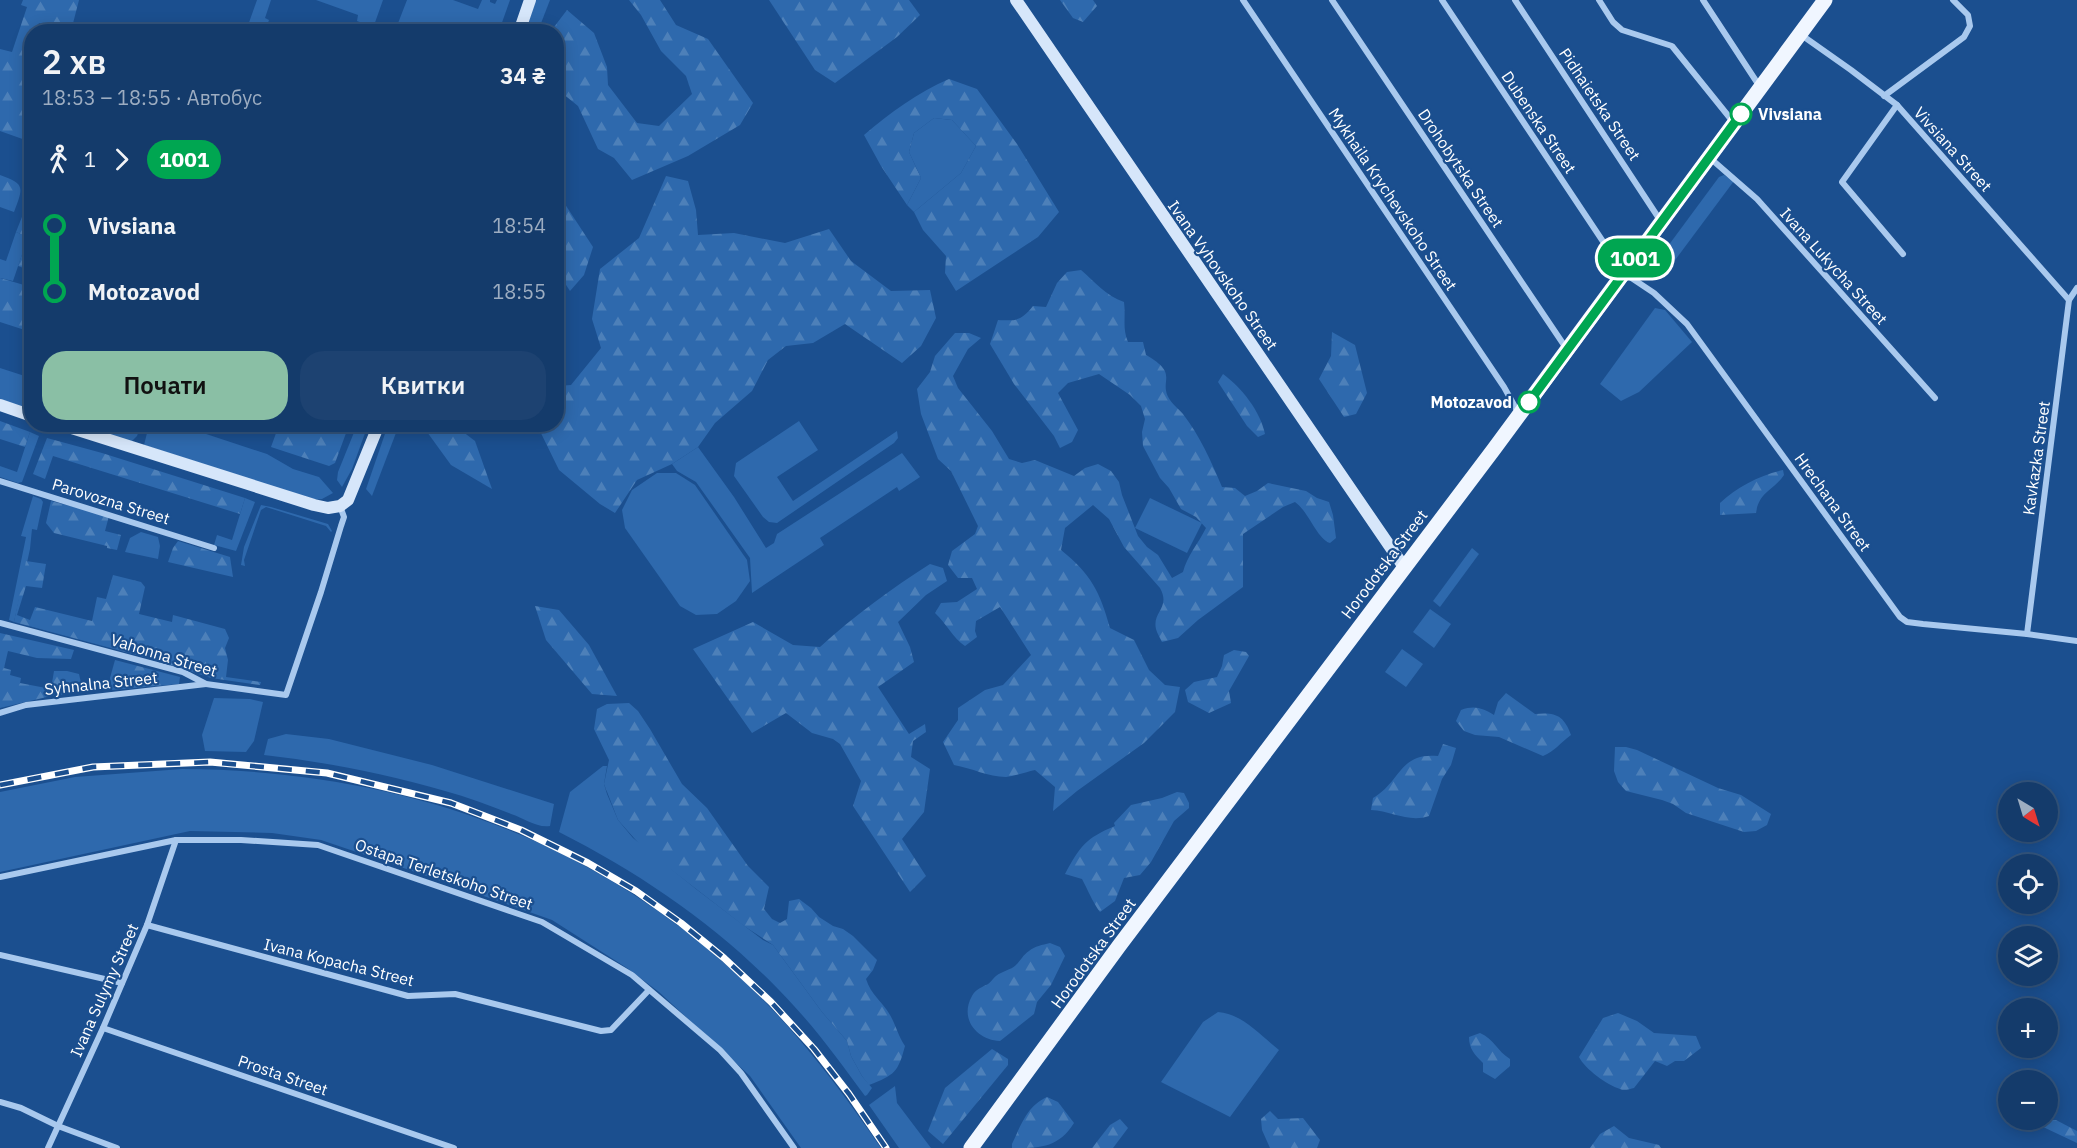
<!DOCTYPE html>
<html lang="uk">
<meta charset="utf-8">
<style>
body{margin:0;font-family:"IBM Plex Sans",sans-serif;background:#1d4271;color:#f1f3f6;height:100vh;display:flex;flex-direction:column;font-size:22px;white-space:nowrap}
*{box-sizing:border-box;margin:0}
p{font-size:20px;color:#9dadc1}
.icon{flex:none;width:33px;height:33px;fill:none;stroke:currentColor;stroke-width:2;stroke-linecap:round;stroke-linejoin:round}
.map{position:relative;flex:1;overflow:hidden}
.details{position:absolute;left:24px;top:24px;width:540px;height:408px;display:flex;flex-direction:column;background:#143b6b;border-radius:24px;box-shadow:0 3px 15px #0003,0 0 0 2px #33557e}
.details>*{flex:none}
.badge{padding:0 12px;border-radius:20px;font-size:21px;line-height:39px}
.needle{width:39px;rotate:142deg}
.buttons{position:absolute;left:1998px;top:782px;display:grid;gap:12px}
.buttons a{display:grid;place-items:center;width:60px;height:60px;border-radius:50%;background:#143b6b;box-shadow:0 3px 15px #0003,0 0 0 2px #33557e;font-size:30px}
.map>.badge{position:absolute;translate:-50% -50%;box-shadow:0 0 0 3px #fff}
.legs{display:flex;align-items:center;gap:9px;height:66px;padding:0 18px;font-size:20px}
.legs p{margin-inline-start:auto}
.overview{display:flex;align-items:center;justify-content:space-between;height:102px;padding:0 18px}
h1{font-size:33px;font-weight:600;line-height:45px}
.action{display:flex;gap:12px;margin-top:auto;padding:12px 18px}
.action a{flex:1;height:69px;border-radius:24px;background:#8abfa5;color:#111;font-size:24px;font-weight:600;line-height:69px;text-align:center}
.action a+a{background:#1d4271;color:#f1f3f6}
ul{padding:0 18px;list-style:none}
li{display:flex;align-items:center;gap:21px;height:66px;font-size:22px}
li i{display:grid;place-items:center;width:9px;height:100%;margin:0 8px;background:currentColor}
li i::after{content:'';width:15px;height:15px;margin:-8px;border:4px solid;border-radius:50%;background:#143b6b}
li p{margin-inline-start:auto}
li:first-child i{background:linear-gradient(#0000 50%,currentColor 0)}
li:last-child i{background:linear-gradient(currentColor 50%,#0000 0)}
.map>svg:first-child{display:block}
</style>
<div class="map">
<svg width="2077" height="1148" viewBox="0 0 2077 1148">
<defs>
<pattern id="forest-firs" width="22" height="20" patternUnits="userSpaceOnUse" patternTransform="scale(1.5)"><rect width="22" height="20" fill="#2e69ad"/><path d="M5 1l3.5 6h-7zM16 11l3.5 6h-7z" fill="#4d80b9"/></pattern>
</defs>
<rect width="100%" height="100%" fill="#1b4f8f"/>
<g fill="#2e69ad">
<path d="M257,0H271L265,18L269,20L265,31H246Z"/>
<path d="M316,0H383L372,31L361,27L362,23L357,21L358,15Z"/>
<path d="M407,0H453L478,9L482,0H490V2L495,4L497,0H510L499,31H395Z"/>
<path d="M536,0H550L538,31L525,32Z"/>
<path d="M934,118L952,120L976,146L961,173L914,212L907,205L921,178L909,152L914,133Z"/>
<path d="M1724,175L1734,181L1661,279L1654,273V265L1719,177Z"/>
<path d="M16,232L28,237L13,281L0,278V259L6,261Z"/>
<path d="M1655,308L1665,310L1692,342L1639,392L1621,401L1600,384Z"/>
<path d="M0,368L31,378V410L0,399Z"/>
<path d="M799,421L818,450L777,477L793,501L897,431L898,438L894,443L777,523L769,522L763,517L734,476L736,463Z"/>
<path d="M75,425H141L137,436L130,443Z"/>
<path d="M149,425H179L267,454L293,469L319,477L333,493L322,499L314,500L144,445Z"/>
<path d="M357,425H368L352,469L342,487L337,480L338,472Z"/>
<path d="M388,425H399L372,496L366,489Z"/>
<path d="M30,432L39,436L22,482L18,483L0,477V466L17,472Z"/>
<path d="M698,447L734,497L766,548L774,543L777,534L902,453L920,477L899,491L897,487L820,538L824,545L752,593L750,558L696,482L677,471L672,464Z"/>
<path d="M657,473H676L695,485L747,560L750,581L736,601L717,614L696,615L680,606L625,528L622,510L632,490Z"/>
<path d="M33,496L41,499L43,502L37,530L32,529L30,549L14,622L9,620L26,537L21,536Z"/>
<path d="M245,498L255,502L236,551L214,545L217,535L232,540Z"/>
<path d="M1150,498L1202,523L1187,553L1135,528Z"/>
<path d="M261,505L271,507L328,524L332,531L331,532L326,526L266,507L261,510L244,560L245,566L241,565L244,547Z"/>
<path d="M141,532L158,537L160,546L158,559L125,552L130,538Z"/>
<path d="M1472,548L1479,554L1440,607L1433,601Z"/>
<path d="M1430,609L1451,624L1434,648L1413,632Z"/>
<path d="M1402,649L1423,664L1406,687L1385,672Z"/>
<path d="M214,698L250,699L263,702L254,741L246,752L205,751L202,735Z"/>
<path d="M286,734L329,739L432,765L554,804L550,826C536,828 524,818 511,814C489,805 467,797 445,791C386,774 326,762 264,755L268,739Z"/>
<path d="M603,766H607L604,784L607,794L618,820L633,838L696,889L763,940L773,945L822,1012L847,1041L851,1056L862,1076L872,1088L867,1095L865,1096C842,1065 820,1034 794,1006C728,933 646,876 559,832L570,792Z"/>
<path d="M182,769C392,770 588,834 743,980C796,1030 840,1088 881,1148H801L750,1076L659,992L627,968L552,920L395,865L321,840L272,833L190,831L0,872V792L75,777Z"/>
<path d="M1218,1012C1243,1014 1261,1036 1279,1050L1230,1117L1161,1082L1203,1022Z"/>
<path d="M895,1086L897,1103L931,1148H899L869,1105Z"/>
</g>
<g fill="url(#forest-firs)">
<path d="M23,0H79L71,31H64L39,23L36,31L32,32L31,142L0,131V49L12,52L27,7L21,5Z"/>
<path d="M629,0H660L676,25L708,39L753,103L740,125L688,156L632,180L614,158L598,149L578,106L557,89L556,32L551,31L567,10L594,33L607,67L608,85L637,123L659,126L692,94L686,76L661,51L641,15Z"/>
<path d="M769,0H909L920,15L897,37L835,83L815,70Z"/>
<path d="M1060,0H1093L1097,6L1083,22L1073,18Z"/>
<path d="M949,79L977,89L1017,144L1059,212L1038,237L956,291L945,273L946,256L923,230L914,212L961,173L976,146L952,120L934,118L914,133L909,152L921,178L907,205L881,166L864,135C890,113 918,92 949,79Z"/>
<path d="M0,175C26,184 23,188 14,212L0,207Z"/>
<path d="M666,176L688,181L696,210L698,235L734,233L785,243L829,229L851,261L891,291L930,290L936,318L921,346L902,363L845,324L813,343L786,346L768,360L752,391L715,423L698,447L672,464L637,480L615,513L600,504L559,470L537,425L556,424L557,386L571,385L601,348L592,319L600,269L639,238Z"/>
<path d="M557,192L593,247L584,275L570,291L557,271Z"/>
<path d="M31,194V332L0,322V278L24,285L29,270L18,266L28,237L16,232Z"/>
<path d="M1081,270C1096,283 1105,295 1124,302C1126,318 1122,328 1128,342H1143L1146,355C1181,375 1157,380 1170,400C1173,405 1179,409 1183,414C1200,436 1211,461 1222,487L1235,488L1245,496L1257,491L1268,483L1306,491L1317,498L1329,502L1333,515L1336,538L1330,543C1317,539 1309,512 1295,502L1283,507L1243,534V587L1198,620L1178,638L1162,642C1160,638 1157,633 1156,629C1152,612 1171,608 1160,588L1124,547L1109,519L1093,505L1065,528L1061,550C1091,574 1100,592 1110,628L1134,640L1149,670L1165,685L1180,687L1175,712L1144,743L1077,791L1053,811L1055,787L1035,770C1026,772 1015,776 1006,777C988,777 972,768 954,765L943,742L958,720V708L985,690L1003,685L1031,655L1000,607L976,621L975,631L977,637L965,646C953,638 946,623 935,613L941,603L957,602L977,589L972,578H958L948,565L952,551L975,534L978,526L951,471L938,459L921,414L917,389L930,372L935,356L955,333H969L981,338L968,349L953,376L958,388L992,431L1009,459L1022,463L1035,460L1074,476L1085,468L1098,464L1111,471L1119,482L1122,495L1138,536L1147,547L1158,555L1172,578L1183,572C1187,556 1198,544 1206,528L1196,517L1181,509L1169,488L1160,478L1143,446L1142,432L1145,419L1141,406L1130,395L1099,374L1068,383L1058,393L1078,430L1072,442L1060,448L1054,436L1014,384L990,344L998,320C1016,321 1021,321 1033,306L1046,307L1057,283L1067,272Z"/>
<path d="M1332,332L1355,345L1367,393L1356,414L1344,417L1319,379L1331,356Z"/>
<path d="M1223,374C1242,388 1260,411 1265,434L1258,437L1247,426L1218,382Z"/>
<path d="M0,421L30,432L25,447L0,439Z"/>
<path d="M279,425H317L330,429L332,425H349L335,463L329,466L271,447Z"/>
<path d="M422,425H454L475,441L492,489L451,465Z"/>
<path d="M47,438L102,453L245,498L240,514L53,456L45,479L33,474Z"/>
<path d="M1783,470L1784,475C1773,491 1759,492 1756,513L1720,515V503C1737,487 1760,475 1783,470Z"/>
<path d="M51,501L109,516L105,531L121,535L117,550L107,548V546L54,533L46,523Z"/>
<path d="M178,541L230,557L233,577L168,562L173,548Z"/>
<path d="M26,561L46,564L42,588L26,586L17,615L30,620L35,607L92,621L97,597L106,599L113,575L141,582L145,587L139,614L172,622L173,615L225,629L229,638L225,648L228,660L226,677L261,682L260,685L211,678L159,661L14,622Z"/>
<path d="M930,564L943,568L947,581L926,595L898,622L910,647L914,662L878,687L909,734L925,724L926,732L913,741L911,757L930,769L924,812L902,839L926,876L910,892L853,806L861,781L840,744L833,739L812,733L786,713L752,733L693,649L753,622L793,645L820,647C854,616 892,588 930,564Z"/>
<path d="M535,606L559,610L589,645L617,696L592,694L546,640Z"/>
<path d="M0,633L74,650L71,659L37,658L8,651L4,668L11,670L10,675L21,678L20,683L51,689L54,671H67L79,674L83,692L51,696L0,708Z"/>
<path d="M1234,650L1246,652L1249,656L1229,691L1231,703L1209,713L1188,702L1185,690L1194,682L1217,677L1222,666L1224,655Z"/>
<path d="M115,660L180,677L179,684L112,690L110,678Z"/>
<path d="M1506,693L1535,714C1555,712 1564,715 1571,735C1560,743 1555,751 1543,756L1499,737L1475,735L1464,731L1456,721L1461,710C1475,705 1482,708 1494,715L1498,702Z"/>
<path d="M629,703L638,711L650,729L682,784L707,808L748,866L769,887L764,909L772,919L780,923L787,919L789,901L799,899L811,908L819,917L833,926L843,929L853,936L877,960L873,970L866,979C871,995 882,1001 890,1015C896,1025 898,1036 905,1046C898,1072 895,1075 869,1085L862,1076L851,1056L847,1041L822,1012L773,945L744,926L642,847L618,820L604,784L609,760L594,729L597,709L607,704Z"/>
<path d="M1443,744L1456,748L1451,765L1442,779L1429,816C1409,823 1392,811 1371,810L1373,798C1401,782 1399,752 1438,756Z"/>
<path d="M1615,747H1626L1637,750L1718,788L1741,795L1771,814L1767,825L1756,831L1744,832L1686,813L1673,804L1662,800L1626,791L1618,782L1614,771Z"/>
<path d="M1177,792L1184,793L1189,803V808L1174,821L1151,862L1140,875L1124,878L1115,901L1100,912C1092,901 1088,890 1082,879L1065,874C1080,846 1086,838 1115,826L1114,823L1131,805L1162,798Z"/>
<path d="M1050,943L1060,947L1065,956L1051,985L1037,1002L1034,1014L1000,1041C977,1040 959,1019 972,996C975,990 980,988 986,985C991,983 992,979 996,976C1002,971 1011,970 1016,965C1021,960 1023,955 1029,951C1035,946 1042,945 1050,943Z"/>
<path d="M1618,1013L1637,1021L1654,1033L1696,1036L1701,1048L1684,1061H1675L1667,1066L1655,1061L1634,1088C1630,1089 1624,1091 1620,1089C1607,1085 1585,1069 1579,1057L1603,1018Z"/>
<path d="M1480,1033C1494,1039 1497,1051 1510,1059V1066L1495,1079L1483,1072V1063C1475,1055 1469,1049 1469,1037Z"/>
<path d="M992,1049L1008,1059V1065L943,1144L928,1131L945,1088Z"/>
<path d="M1047,1097L1058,1102L1074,1123C1058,1148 1041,1148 1012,1148V1144C1021,1125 1027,1106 1047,1097Z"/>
<path d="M1270,1111L1278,1119L1303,1118L1320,1140L1317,1148H1270L1262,1130L1261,1119Z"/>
<path d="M1120,1119L1128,1128L1113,1148H1092L1110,1125Z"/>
<path d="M2056,1120L2077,1131V1143L2041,1126L2042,1121Z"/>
<path d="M1614,1126L1629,1138L1659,1145L1661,1148H1590L1600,1134Z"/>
</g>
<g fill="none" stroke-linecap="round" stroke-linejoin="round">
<g stroke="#a9c9ee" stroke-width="6">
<path d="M1243,0L1504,387L1519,414"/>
<path d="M1332,0L1566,348"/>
<path d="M1442,0L1624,273L1654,293L1687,324L1900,617L1907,622L1923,624L2027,634L2077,641"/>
<path d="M1515,0L1660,220"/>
<path d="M1599,0L1613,22L1622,30L1672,46L1734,123"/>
<path d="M1703,0L1760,87"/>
<path d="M1800,34L1851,70L1897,105L2069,300"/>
<path d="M1884,96L1964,37L1970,26L1968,15L1953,0"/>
<path d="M1897,105L1842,182L1903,254"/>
<path d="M1710,158L1757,199L1935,398"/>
<path d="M0,481L214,548"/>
<path d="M0,623L183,672L206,684L286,695L321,592L341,526L344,517L340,506"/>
<path d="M2027,634L2069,300L2077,288"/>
<path d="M0,713L26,705L206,684"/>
<path d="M0,877L176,840H241L318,845L542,922L632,975L720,1050L741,1073L794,1148"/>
<path d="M147,925L408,996L455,994L601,1031L611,1030L649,990"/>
<path d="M0,955L122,983"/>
<path d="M103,1028L454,1148"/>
<path d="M0,1102L21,1108L58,1126L117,1148"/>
<path d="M48,1148L103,1028L147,925L176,840"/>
</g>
<g stroke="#d6e6fa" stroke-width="12">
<path d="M1016,0L1404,567"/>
<path d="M519,32L530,0"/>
<path d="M0,405L32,416"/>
<path d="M59,424L314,505L328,508L340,506L348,500L379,424"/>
</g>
<path stroke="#f0f6ff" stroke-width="15" d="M971,1148L1119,946L1494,449L1825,0"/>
<g stroke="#fff" stroke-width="7">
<path id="rail" d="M0,785L93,767L210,762L327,773L451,803L521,830L588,863L636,891L681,923L724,958L771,1002L814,1049L849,1094L886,1148"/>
</g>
<use href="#rail" stroke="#1b4f8f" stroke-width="4.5" stroke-dasharray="14" stroke-linecap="butt"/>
</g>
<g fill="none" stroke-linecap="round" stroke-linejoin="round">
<g stroke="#fff" stroke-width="14">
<path id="line-1" d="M1529,402L1741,114"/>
</g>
<use href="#line-1" stroke="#00a651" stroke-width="9"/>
</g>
<g fill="#fff" stroke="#00a651" stroke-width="3">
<circle cx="1741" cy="114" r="10"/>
<circle cx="1529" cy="402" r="10"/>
</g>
<g text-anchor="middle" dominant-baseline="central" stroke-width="4.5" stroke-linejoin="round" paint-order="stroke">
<g font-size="16" fill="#fff" stroke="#1b4f8f">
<text transform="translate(1600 104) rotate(56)">Pidhaietska Street</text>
<text transform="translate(1539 122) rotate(56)">Dubenska Street</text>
<text transform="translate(1953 149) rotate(48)">Vivsiana Street</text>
<text transform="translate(1461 168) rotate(56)">Drohobytska Street</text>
<text transform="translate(1393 199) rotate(56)">Mykhaila Krychevskoho Street</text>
<text transform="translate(1834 266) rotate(48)">Ivana Lukycha Street</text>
<text transform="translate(1223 275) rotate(55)">Ivana Vyhovskoho Street</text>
<text transform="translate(2036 458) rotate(-82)">Kavkazka Street</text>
<text transform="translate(111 501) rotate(17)">Parovozna Street</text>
<text transform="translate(1833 502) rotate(54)">Hrechana Street</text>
<text transform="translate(1384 564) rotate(-53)">Horodotska Street</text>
<text transform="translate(164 655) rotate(17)">Vahonna Street</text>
<text transform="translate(101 683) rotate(-6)">Syhnalna Street</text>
<text transform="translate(444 874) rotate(19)">Ostapa Terletskoho Street</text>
<text transform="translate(1093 953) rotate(-54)">Horodotska Street</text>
<text transform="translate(339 962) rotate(14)">Ivana Kopacha Street</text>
<text transform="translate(104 990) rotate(-66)">Ivana Sulymy Street</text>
<text transform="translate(283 1075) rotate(19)">Prosta Street</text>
</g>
<g font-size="16" font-weight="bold" fill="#fff" stroke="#1b4f8f" text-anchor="start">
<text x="1758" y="114">Vivsiana</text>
<text x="1512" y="402" text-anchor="end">Motozavod</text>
</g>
</g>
</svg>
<div class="buttons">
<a><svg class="needle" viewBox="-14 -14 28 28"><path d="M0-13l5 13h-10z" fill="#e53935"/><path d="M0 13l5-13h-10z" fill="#9dadc1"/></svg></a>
<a><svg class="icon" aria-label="locate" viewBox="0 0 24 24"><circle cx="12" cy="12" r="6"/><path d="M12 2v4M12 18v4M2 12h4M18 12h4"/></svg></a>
<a><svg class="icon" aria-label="layers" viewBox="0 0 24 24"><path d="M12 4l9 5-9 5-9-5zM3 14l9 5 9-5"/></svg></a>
<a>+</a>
<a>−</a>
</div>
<b class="badge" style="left:1635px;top:258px;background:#00a651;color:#fff">1001</b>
<section class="details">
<div class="overview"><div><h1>2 хв</h1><p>18:53 – 18:55 · Автобус</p></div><b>34 ₴</b></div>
<div class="legs"><svg class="icon" aria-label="walk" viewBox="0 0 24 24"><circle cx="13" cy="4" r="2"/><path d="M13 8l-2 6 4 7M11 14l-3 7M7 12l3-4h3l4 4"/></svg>1<svg class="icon" aria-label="forward" viewBox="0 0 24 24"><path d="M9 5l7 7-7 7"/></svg><b class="badge" style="background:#00a651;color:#fff">1001</b></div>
<ul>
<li><i style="color:#00a651"></i><b>Vivsiana</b><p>18:54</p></li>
<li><i style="color:#00a651"></i><b>Motozavod</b><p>18:55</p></li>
</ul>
<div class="action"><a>Почати</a><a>Квитки</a></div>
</section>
</div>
